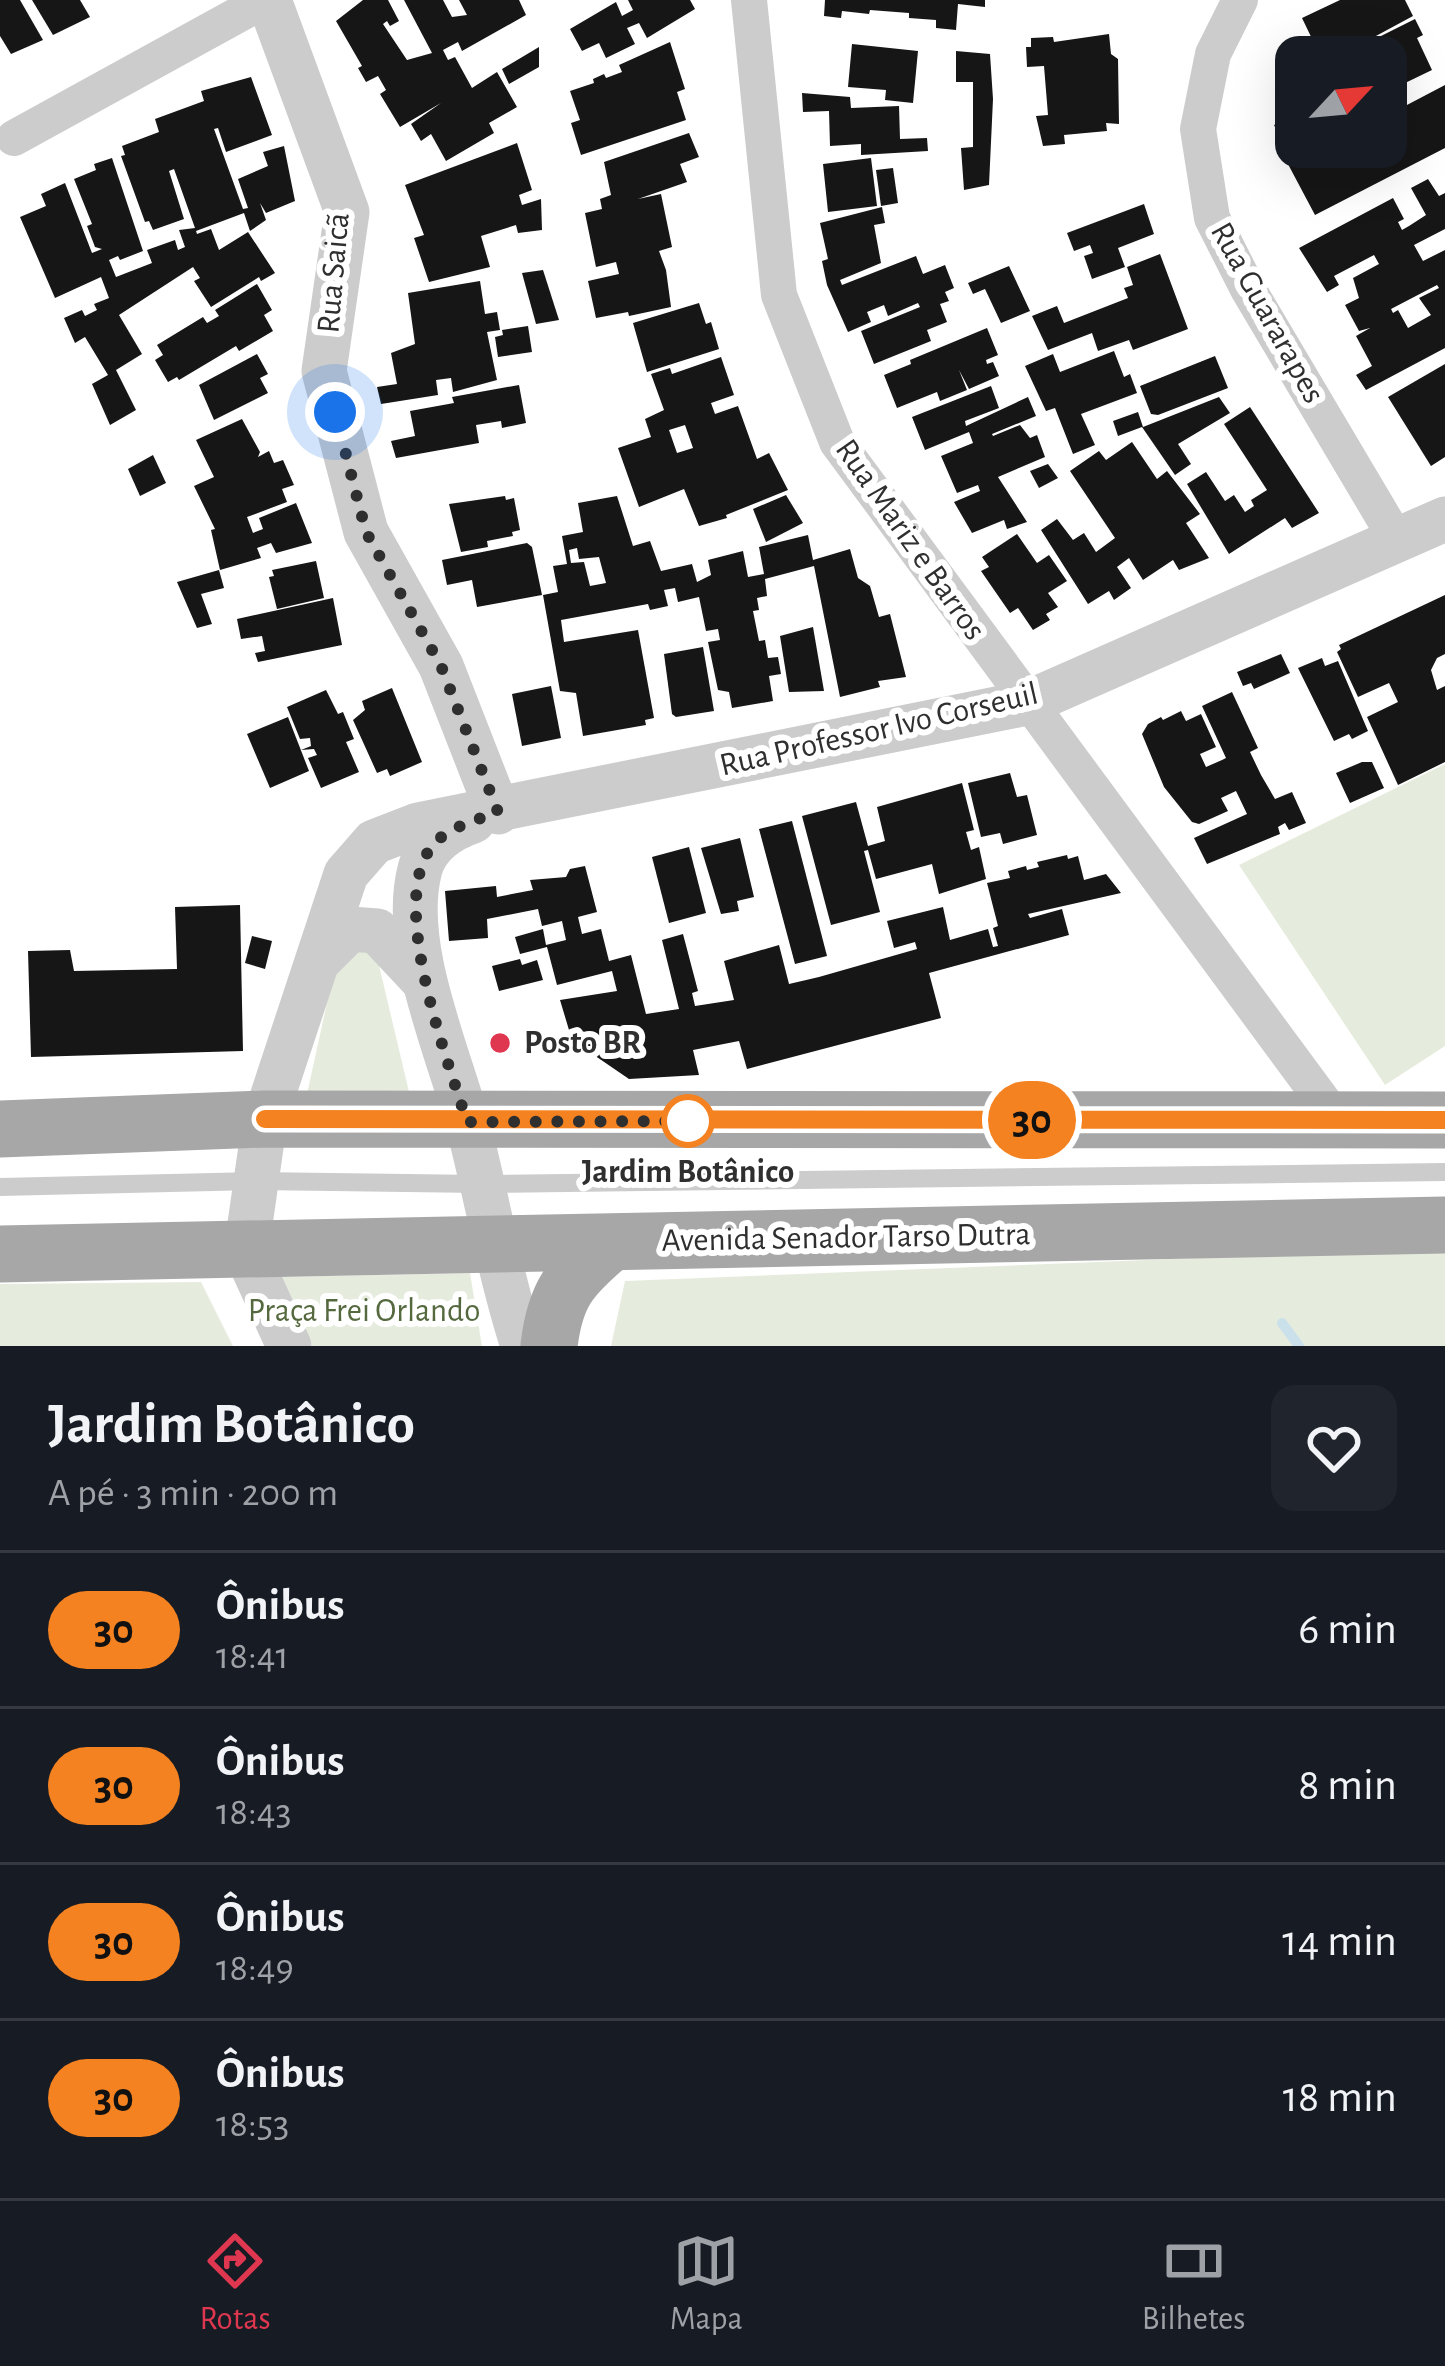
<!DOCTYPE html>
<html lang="pt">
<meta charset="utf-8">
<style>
body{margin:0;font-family:"Alegreya Sans",sans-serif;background:#20242c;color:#f1f3f6;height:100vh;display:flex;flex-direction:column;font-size:45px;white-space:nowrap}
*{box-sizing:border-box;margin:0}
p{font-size:39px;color:#9ea1a6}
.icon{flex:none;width:66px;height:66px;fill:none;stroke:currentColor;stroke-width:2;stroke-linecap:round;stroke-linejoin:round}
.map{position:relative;height:1346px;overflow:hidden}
.panel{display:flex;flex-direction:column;background:#171b24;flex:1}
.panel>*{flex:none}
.badge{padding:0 24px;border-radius:39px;font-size:42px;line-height:78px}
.needle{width:78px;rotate:64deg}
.fabs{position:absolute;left:1275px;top:36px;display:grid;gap:24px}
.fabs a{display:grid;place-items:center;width:132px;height:132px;border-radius:24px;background:#171b24;box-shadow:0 12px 48px #0002;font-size:60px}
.you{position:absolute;width:60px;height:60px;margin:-30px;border:9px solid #fff;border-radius:50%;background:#1a73e8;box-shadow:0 0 0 18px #1a73e833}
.map>.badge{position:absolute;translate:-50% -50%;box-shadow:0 0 0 6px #fff}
.round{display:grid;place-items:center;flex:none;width:126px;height:126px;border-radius:24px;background:#20242c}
.head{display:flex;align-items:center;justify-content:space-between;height:204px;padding:0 48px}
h1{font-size:57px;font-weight:700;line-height:90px}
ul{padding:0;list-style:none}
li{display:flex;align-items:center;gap:36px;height:156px;padding:0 48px;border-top:3px solid #363941}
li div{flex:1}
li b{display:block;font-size:45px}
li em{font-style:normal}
li .badge{min-width:132px;font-weight:700;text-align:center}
.tab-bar{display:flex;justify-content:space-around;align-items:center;height:168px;border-top:3px solid #363941;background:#171b24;font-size:33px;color:#9ea1a6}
.tab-bar a{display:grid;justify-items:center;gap:6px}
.tab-bar .active{color:#e03750}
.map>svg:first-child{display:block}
</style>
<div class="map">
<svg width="1445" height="1346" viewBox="0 0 1445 1346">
<rect width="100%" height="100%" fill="#fff"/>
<g fill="#e6ecdd">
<path d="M1445,764V1046L1385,1085L1239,865Z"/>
<path d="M364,939L378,961L410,1096L307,1094L335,966Z"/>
<path d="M1445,1248V1346H611L625,1281Z"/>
<path d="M470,1273L482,1346H312L281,1277Z"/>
<path d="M201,1282L233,1346H0V1284Z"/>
</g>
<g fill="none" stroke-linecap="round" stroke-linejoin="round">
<path stroke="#cae0eb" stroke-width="10" d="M1282,1323L1299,1346"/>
</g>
<g fill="#161616" fill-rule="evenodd">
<path d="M0,0H20L43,40L11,54L0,36Z"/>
<path d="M32,0H80L90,17L53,35Z"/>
<path d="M363,0H388L399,21L390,26L387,21L383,24L407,60L432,53L404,0H443L452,17L467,15L459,0H519L526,15L462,51L458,42L443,50L448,60L455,57L472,88L497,72L517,107L489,123L494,133L446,161L431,134L421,141L411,124L441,103L400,127L380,94L386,90L378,76L366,82L358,68L362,66L336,21Z"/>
<path d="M628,0H690L695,9L647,38L639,23L627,28L635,44L606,58L599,43L582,51L570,29L616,2L622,16L633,10Z"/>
<path d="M825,0H985V7L958,4L956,30L936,28V20L909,18V13L870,10L869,14L842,11L841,18L824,16Z"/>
<path d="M1340,0H1405L1413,16L1337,57H1311L1307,49L1315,45L1302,18Z"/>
<path d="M1415,19L1423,35L1417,38L1432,70L1403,84L1386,48L1376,53L1378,57H1369L1363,45Z"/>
<path d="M1109,34L1111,54L1118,59L1119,124L1106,123L1107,131L1064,135L1065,144L1043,146L1036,116L1048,115L1044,66L1027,67L1026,47H1031V38L1053,37L1054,42Z"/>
<path d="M670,42L685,89L677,92L686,120L581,155L571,123L580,120L570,91L594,83L593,79L604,74L606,78L622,72L619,65Z"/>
<path d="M852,44L918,51L913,103L885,100L886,90L848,87Z"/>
<path d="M539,47V67L509,84L502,69Z"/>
<path d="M956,51L990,54L993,99L989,185L964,190L961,148L973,147V82H956Z"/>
<path d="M251,77L272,135L226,152L218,128L214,129L243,209L248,208L238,179L268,166L263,152L284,146L295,201L266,213L260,203L266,220L250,231L244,213L196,231L197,234L211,229L219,250L248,232L275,273L261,281L259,277L211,307L194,281L200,278L193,267L119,315L142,354L116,370L136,410L110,425L92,384L108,375L85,337L75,343L64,318L82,310L85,316L97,310L94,304L109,298L101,277L55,298L20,217L46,206L41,194L65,183L92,253L102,249L95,247L87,226L92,224L74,179L96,170L94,164L112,158L143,251L120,260L118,256L109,260L116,277L152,263L147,250L175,240L178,250L185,247L179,230L195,228L174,169L169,171L184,219L153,230L149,221L145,222L121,156L125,155L122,146L159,132L155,119L204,101L201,91Z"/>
<path d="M1445,85V148L1315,215L1289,166L1325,147H1386V116Z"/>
<path d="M1296,88V139L1284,145L1274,125L1280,122L1277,117L1286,112L1278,97Z"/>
<path d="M802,93L850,97L851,108L899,106L900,139L927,138L928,151L861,155V144L830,146L829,111L803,112Z"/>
<path d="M689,133L699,157L680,164L687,182L638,199L661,194L672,247L659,251L666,270L671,307L629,316L628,312L596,318L588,281L619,274L616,262L596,267L585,213L602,209L600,199L611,195L604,162Z"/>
<path d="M517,143L532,190L519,195L522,205L541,199L542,230L518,233L516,225L481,236L490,267L429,282L414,238L424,235L405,185Z"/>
<path d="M871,158L877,206L828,212L823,164Z"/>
<path d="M893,168L898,203L881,206L876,170Z"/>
<path d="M1428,179L1439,196L1445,193V229L1414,245L1423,261L1445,250V348L1366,390L1356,375L1372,366L1356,336L1370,328L1359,331L1345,305L1359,298L1353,278L1379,264L1374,255L1334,276L1339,285L1327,292L1299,248L1393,198L1404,219L1398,222L1402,230L1409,226L1426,215L1411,188ZM1437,285L1439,288L1419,298L1431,315L1408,328L1398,310L1393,313L1391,309Z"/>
<path d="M1144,204L1154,234L1118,248L1125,267L1092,279L1084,256L1093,253L1090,245L1074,251L1067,233Z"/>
<path d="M882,207L885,223L874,225L881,263L840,280L842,285L916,256L923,274L945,265L954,288L945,292L949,301L940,304L947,322L927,330L931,341L874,364L861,331L920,307L918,303L888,316L884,305L867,312L871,322L848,332L827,285L822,261L828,259L820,223Z"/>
<path d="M1160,254L1188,329L1133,350L1129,340L1098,351L1092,333L1048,350L1032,316L1057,306L1064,323L1128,298L1124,288L1133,285L1127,267Z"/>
<path d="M1009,266L1030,311L1001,323L985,289L973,294L968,283Z"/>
<path d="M543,270L559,320L536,324L522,273Z"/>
<path d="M480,281L485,314L497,312L500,330L487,332L497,380L453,392L451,378L436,380L438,395L381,404L377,387L397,384L391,353L415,344L408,293Z"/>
<path d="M257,284L272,310L264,315L273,331L239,351L236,346L179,380L177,377L168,382L155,360L163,355L157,345L203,317L207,323L219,316L215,310Z"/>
<path d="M699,303L706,324L711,322L719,349L647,372L633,323Z"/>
<path d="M528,326L532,352L498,357L495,337L503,335L502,330Z"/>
<path d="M987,328L998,355L986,360L987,364L993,362L999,376L969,389L959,370L967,390L940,401L937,392L897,408L884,375L911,364L910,360Z"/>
<path d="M1114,351L1124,377L1130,374L1137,393L1081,414L1095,445L1073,454L1055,408L1046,411L1025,366L1053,354L1060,372Z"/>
<path d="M257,354L268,374L260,378L268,393L214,420L199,385Z"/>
<path d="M1215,356L1228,388L1158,415L1151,414L1140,386Z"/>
<path d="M721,357L734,395L711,403L715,414L738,406L757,459L769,453L788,490L726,515L727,518L699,526L684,489L639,507L618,448L651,437L645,419L664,410L651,374L670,368L672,374ZM685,425L693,448L677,453L669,430Z"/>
<path d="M1445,364V457L1431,466L1388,397Z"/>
<path d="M519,385L526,423L502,428L501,421L476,425L479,443L396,458L391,441L415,436L410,411L454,403L452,397Z"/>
<path d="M991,386L999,408L965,421L966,426L1028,397L1036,416L992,434L993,436L1020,425L1030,438L1037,435L1045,457L998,477L1027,522L1007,529L1004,520L972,533L954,502L980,491L978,485L957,493L941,456L973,443L969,432L925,450L912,417Z"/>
<path d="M1219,397L1230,413L1178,444L1191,464L1175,475L1142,427L1118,436L1113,421L1138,412L1143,427Z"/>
<path d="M1250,407L1319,513L1292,528L1285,518L1229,554L1187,484L1206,472L1225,501L1234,495L1245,512L1254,506L1251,500L1267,490L1224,424Z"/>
<path d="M242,419L260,452L258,457L269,451L274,463L283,460L294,485L282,489L287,502L247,517L253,533L263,529L259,518L296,503L312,543L276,553L271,543L257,548L261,558L220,570L211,530L215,529L194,486L214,477L196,440Z"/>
<path d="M1132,442L1157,479L1167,471L1200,514L1186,523L1209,558L1179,570L1173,560L1143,580L1129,558L1117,567L1131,588L1114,600L1109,591L1088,604L1041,530L1057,519L1073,540L1084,533L1096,552L1115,538L1070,471L1099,451L1106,460Z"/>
<path d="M153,455L166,483L140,496L128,469Z"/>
<path d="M1048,464L1058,478L1039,488L1030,471Z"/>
<path d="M786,495L803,523L766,542L753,509Z"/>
<path d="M505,496L506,500L514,498L520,530L512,532L513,536L487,541L488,547L461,552L449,504Z"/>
<path d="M617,496L633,546L650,541L661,571L692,564L697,582L711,575L708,560L743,551L748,577L764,574L759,547L808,535L813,560L850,549L858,578L870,586L879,617L890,614L906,677L878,681L880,687L840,697L814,566L765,579L767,596L757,598L759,610L753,611L759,641L765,640L768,658L778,657L781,674L769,676L773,701L732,708L729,692L718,690L708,642L720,640L718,629L706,631L699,597L678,602L675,588L664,590L668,606L650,610L648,604L561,620L564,642L638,630L654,718L645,720L646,725L583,736L576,693L560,691L543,595L558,592L553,566L567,564L562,536L583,532L578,503ZM577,548L579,559L599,557L606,583L590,586L584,562L571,563L569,550Z"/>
<path d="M1017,534L1037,563L1049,555L1067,581L1048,593L1058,607L1046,614L1050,620L1033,630L1018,608L1010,613L981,571L989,567L982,557Z"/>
<path d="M527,543L532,547L542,595L477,607L472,580L447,585L442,560Z"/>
<path d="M316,561L324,598L277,609L269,577L274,576L272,570Z"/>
<path d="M219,570L224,588L201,594L212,624L197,628L177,582Z"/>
<path d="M1445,595V654L1437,658L1431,670L1437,690L1445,686V762L1398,785L1367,717L1398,702L1389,683L1358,697L1337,652L1341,649L1339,645Z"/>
<path d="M333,598L342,645L258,662L255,653L265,651L262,636L241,639L237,619Z"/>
<path d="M813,627L824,691L789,692L780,636Z"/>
<path d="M703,647L714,711L676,717L672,714L664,654Z"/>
<path d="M1281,654L1290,673L1254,689L1251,683L1243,686L1237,672Z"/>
<path d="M1322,658L1325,666L1338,661L1368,731L1352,739L1349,734L1334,741L1298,668Z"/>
<path d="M551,686L561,738L522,746L512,694Z"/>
<path d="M392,688L422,762L390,776L387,769L377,773L353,720L365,710L362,701Z"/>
<path d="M326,690L338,714L343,712L354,739L346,742L359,772L321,788L308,758L317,755L314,749L301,750L311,746L310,738L300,739L287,707Z"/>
<path d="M1232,692L1258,748L1250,752L1261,775L1275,799L1292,792L1306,823L1289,830L1285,823L1278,827L1280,834L1207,864L1194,838L1247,814L1236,791L1221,798L1228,811L1199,824L1192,822L1164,787L1142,734L1148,724L1161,717L1163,720L1181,711L1186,721L1201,714L1216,747L1200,754L1206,767L1222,760L1226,758L1202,706Z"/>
<path d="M288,717L309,771L270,788L247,734Z"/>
<path d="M1362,762H1372L1384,788L1350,803L1336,773Z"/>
<path d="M1010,773L1017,797L1027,795L1037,835L1003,844L1000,833L981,837L968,783Z"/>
<path d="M962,783L974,830L966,832L971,850L979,847L986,879L939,894L932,864L876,879L868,850L864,851L880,912L831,925L802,816L856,802L868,846L885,841L877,807Z"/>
<path d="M792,821L827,956L795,964L759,829Z"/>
<path d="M740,838L754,897L737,901L739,911L721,914L701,848Z"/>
<path d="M689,847L706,913L669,923L652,857Z"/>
<path d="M1067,855L1068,859L1078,856L1084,880L1106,874L1121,893L1028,914L1030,918L1062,909L1069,935L929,973L941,1018L747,1069L739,1041L693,1050L699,1075L629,1079L572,1040L560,1000L617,991L612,971L557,985L547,947L520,954L515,937L543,929L546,945L566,940L562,921L542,926L538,909L487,919L488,938L449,941L445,891L496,886L497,897L533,890L530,880L566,877L570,869L585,866L597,912L578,917L582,934L601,929L609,961L631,955L646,1014L679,1009L662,940L683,934L698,991L692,993L695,1006L734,1000L724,961L779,945L789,984L819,977L917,949L915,942L894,948L887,921L943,907L950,940L988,929L993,947L998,946L993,928L998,926L987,883L1010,878L1008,871L1026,866L1027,870L1039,867L1037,862Z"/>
<path d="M240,905L243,1051L31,1057L28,951L70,950L74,971L177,969L175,907Z"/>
<path d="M252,936L272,941L265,969L245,963Z"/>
<path d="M520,959L522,965L537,960L543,980L499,991L492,966Z"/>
</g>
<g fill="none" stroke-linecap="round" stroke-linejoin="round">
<path stroke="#ccc" stroke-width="18" d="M0,1187L256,1181L481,1184L1445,1172"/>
<g stroke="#ccc" stroke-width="36">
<path d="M749,0L779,295L837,442L1337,1120"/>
<path d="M1240,0L1213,54L1198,129L1212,218L1248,289L1398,542"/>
<path d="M14,138L265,0"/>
</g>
<g stroke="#ccc" stroke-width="45">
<path d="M269,0L347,212L324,371L366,532L441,666L498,812"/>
<path d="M473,821C450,829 427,844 420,869C400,944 447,1048 467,1121C487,1196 499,1272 523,1346"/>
<path d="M319,960L350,929L377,931L423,980"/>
<path d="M289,1346L246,1252L265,1119L346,874L374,842L418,825L1027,703L1445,519"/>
</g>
<g stroke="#a7a7a7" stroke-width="57">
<path d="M0,1129L265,1119L1445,1120"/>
<path d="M0,1254L1445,1225"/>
<path d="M549,1346C555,1294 570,1277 609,1244"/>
</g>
</g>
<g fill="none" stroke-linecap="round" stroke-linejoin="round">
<g stroke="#fff" stroke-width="27">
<path id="line" d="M265,1119L1445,1120"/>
</g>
<use href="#line" stroke="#f58220" stroke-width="18"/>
<path stroke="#2f2f2f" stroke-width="12" stroke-dasharray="0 21.6" d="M335,412L366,532L441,666L498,812C479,819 456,825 439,839C381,888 448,1060 467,1122L696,1121H688"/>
</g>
<circle fill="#e03750" stroke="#fff" stroke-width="4.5" cx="500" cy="1043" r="12"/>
<circle fill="#fff" stroke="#f58220" stroke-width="6" cx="688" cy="1121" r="24"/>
<g text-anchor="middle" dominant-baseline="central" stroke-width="12" stroke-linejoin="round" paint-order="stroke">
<g font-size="33" fill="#2f2f2f" stroke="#fff">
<text transform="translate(334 273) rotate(-85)">Rua Saicã</text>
<text transform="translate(1267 313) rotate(61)">Rua Guararapes</text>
<text transform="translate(910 540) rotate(55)">Rua Mariz e Barros</text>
<text transform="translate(879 730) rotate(-13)">Rua Professor Ivo Corseuil</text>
<text transform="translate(846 1238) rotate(-1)">Avenida Senador Tarso Dutra</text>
</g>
<g font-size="33" font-weight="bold" fill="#2f2f2f" stroke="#fff" text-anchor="start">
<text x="524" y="1043">Posto BR</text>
</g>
<g font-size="33" font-weight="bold" fill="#2f2f2f" stroke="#fff">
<text x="688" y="1172">Jardim Botânico</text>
</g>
<g font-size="33" fill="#55693e" stroke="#fff">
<text x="364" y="1311">Praça Frei Orlando</text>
</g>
</g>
</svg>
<div class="fabs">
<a><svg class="needle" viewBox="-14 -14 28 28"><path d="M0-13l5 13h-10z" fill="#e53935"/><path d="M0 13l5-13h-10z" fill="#9ea1a6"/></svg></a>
</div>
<div class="you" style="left:335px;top:412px"></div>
<b class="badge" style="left:1032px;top:1120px;background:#f58220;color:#111">30</b>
</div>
<section class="panel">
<div class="head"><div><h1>Jardim Botânico</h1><p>A pé · 3 min · 200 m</p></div><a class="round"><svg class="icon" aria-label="heart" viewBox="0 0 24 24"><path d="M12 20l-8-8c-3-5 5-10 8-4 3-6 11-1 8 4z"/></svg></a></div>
<ul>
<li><span class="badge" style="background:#f58220;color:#111">30</span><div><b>Ônibus</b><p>18:41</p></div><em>6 min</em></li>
<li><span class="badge" style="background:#f58220;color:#111">30</span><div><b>Ônibus</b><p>18:43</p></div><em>8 min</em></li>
<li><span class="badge" style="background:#f58220;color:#111">30</span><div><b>Ônibus</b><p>18:49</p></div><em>14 min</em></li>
<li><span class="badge" style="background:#f58220;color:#111">30</span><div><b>Ônibus</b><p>18:53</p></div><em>18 min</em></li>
</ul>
</section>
<nav class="tab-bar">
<a class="active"><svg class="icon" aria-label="directions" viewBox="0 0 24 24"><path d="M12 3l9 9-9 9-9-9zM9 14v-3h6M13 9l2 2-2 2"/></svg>Rotas</a>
<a><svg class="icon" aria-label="map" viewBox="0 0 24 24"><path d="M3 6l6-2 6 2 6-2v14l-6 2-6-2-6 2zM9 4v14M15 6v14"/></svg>Mapa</a>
<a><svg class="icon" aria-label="tickets" viewBox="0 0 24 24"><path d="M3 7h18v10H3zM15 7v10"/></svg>Bilhetes</a>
</nav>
